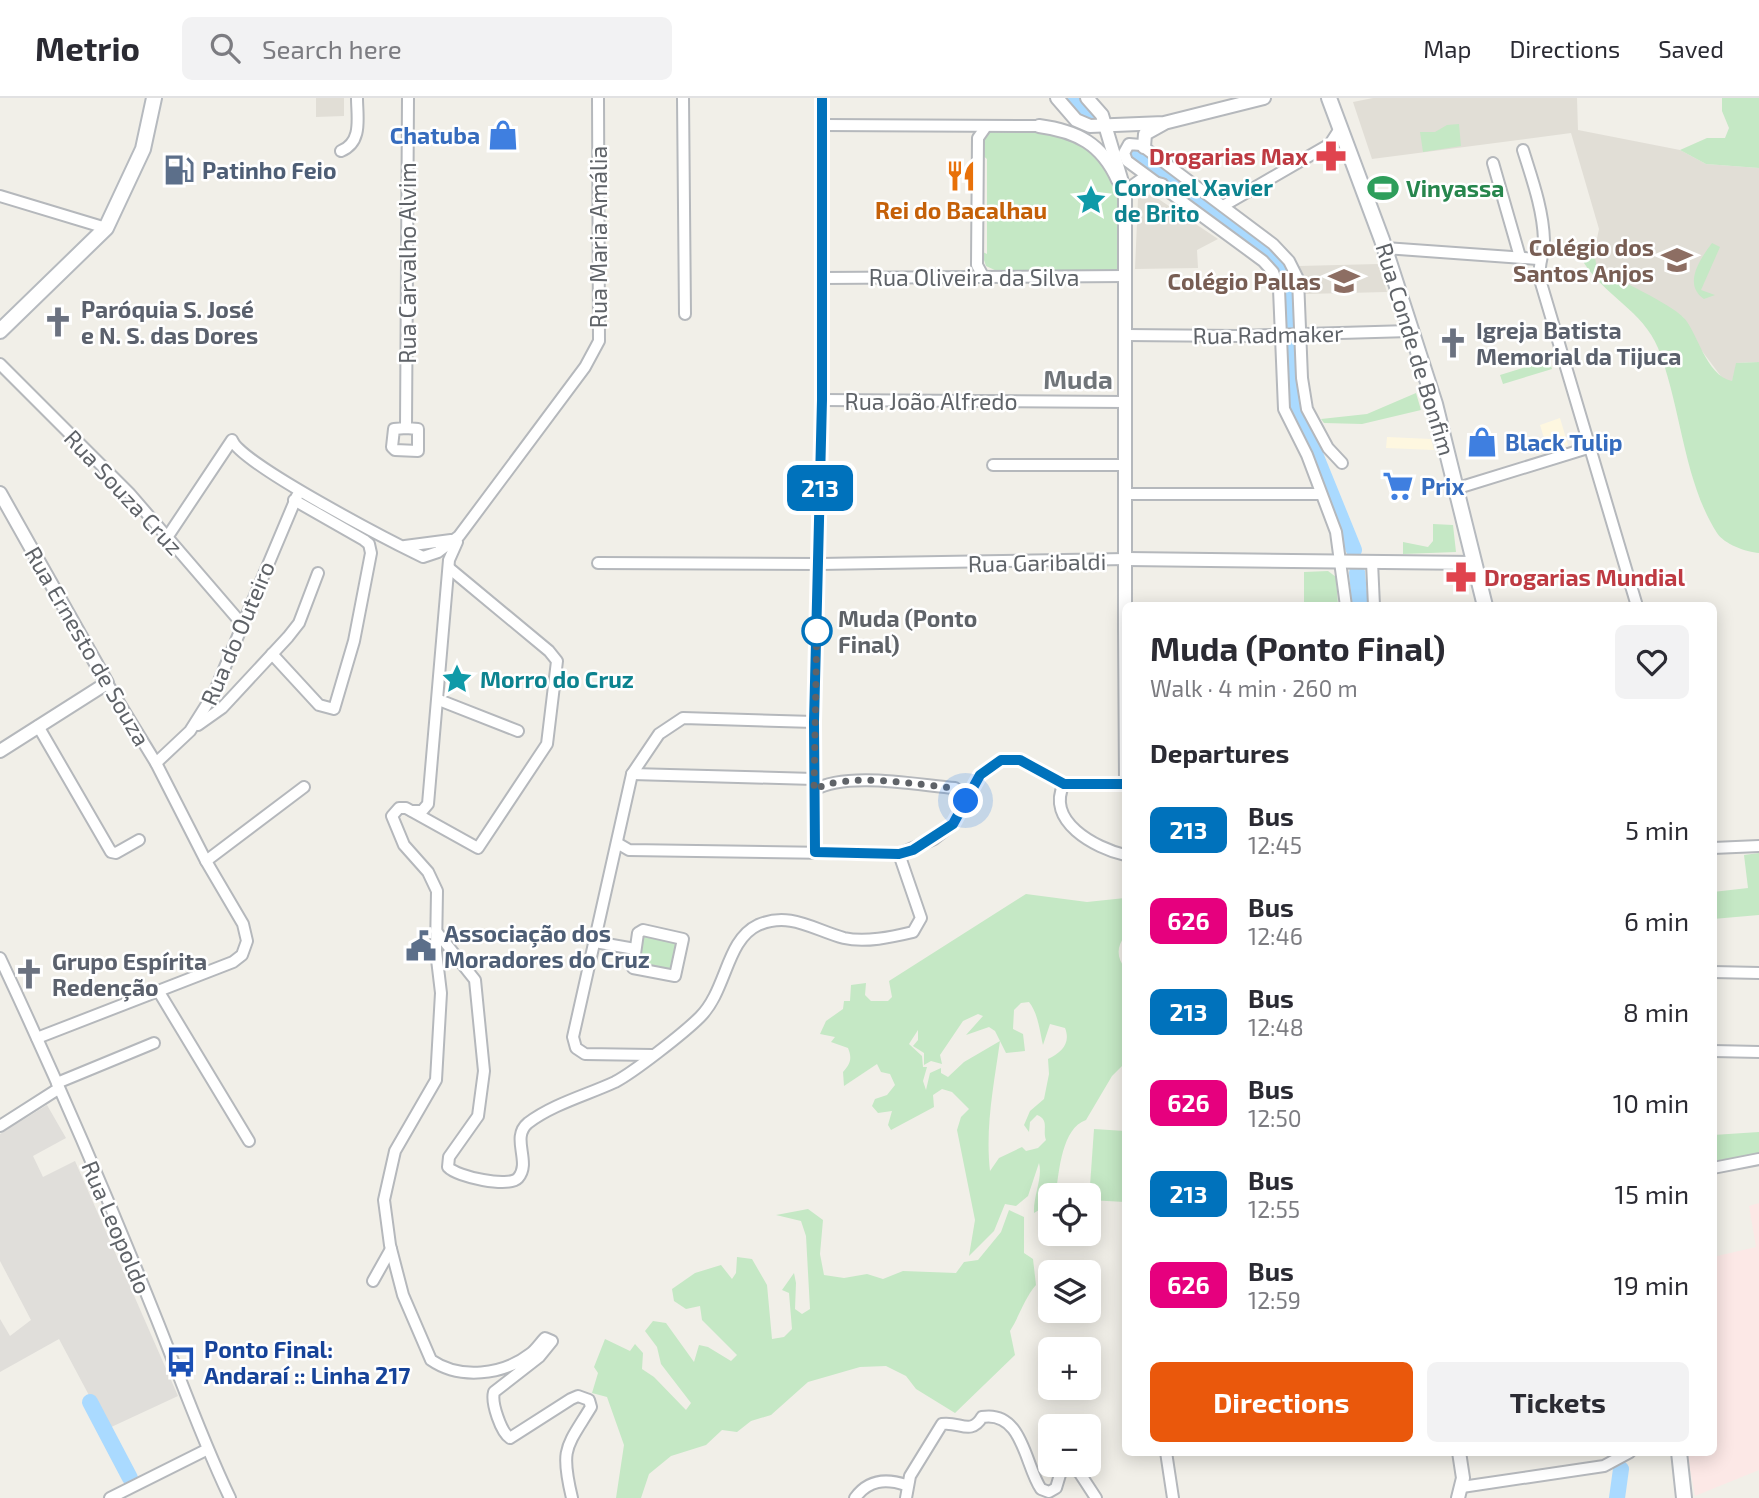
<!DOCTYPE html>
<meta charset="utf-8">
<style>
body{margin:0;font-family:"Exo 2",sans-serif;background:#f2f2f3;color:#2b2b33;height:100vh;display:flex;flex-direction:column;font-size:26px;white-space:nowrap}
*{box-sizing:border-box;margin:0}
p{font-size:23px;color:#7c7c81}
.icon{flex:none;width:38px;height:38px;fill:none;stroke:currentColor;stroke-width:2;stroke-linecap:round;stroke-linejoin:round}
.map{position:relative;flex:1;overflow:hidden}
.panel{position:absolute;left:1122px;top:504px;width:595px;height:854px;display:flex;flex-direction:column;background:#fff;border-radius:10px;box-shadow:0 4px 18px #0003}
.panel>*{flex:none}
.badge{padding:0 14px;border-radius:10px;font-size:24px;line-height:46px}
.controls{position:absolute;left:1038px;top:1085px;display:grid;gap:14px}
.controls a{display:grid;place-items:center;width:63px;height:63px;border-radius:10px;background:#fff;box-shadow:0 4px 18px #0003;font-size:35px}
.you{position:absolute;width:35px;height:35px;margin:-18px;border:5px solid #fff;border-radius:50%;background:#1a73e8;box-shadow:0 0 0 10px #1a73e833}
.map>.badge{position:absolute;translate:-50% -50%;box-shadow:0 0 0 4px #fff}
h2{padding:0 28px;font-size:26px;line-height:63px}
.round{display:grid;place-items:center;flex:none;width:74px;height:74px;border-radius:10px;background:#f2f2f3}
.overview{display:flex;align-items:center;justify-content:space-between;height:119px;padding:0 28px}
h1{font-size:33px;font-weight:700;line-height:52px}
.action{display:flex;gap:14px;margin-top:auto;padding:14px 28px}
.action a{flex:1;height:80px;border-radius:10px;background:#ea580c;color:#fff;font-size:28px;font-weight:700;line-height:80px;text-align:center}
.action a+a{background:#f2f2f3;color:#2b2b33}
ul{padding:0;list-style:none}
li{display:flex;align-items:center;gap:21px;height:91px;padding:0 28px}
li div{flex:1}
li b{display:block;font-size:26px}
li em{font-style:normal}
li .badge{min-width:77px;font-weight:700;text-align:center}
header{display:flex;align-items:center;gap:42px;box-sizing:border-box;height:98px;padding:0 35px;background:#fff;border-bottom:2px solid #e1e1e2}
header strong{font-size:33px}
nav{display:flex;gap:38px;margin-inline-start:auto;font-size:24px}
.search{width:490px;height:63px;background:#f2f2f3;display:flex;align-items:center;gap:18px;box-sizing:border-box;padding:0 24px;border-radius:10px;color:#7c7c81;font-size:26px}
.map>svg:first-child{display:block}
</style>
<header>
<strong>Metrio</strong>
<div class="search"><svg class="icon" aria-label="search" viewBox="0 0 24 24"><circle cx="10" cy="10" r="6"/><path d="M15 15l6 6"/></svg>Search here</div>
<nav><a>Map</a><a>Directions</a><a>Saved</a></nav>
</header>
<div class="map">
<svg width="1759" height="1400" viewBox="0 0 1759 1400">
<rect width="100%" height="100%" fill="#f1efe8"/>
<g fill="#fef7e0">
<path d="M1560,320L1568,347L1548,353L1540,327Z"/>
<path d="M1387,339L1431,341L1434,352L1386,350Z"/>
</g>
<path fill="#e0deda" d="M47,1007L66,1040L33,1058L43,1079L75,1063L178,1298L107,1331L59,1241L0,1274V1221L10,1238L31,1222L0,1163V1036Z"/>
<g fill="#e1ded6">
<path d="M316,0H344V18L316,19Z"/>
<path d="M1373,0H1577L1578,32L1680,52L1706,66L1759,70V264L1737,265L1732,284L1723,281L1696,245L1683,219L1596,170L1594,155L1599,131L1571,35L1372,61L1353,4Z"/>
<path d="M1151,96L1218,141L1197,152L1198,170L1135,171L1138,101Z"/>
<path d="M1378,166L1387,194L1305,196L1299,168Z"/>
</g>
<path fill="#fce8e6" d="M1759,1105V1372L1695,1398L1687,1355L1713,1354V1159L1756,1149L1749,1108Z"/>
<g fill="#c5e8c5" fill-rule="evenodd">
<path d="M1722,0H1759V70L1706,66L1680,52L1707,40H1725L1729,30L1722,13Z"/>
<path d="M1459,26L1461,48L1423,54L1420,34H1435L1447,27Z"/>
<path d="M1002,31L1047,32L1095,52L1110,77L1117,98L1120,167L1116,173L999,174L986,168L981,153L987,156V61L981,56L984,39L990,33Z"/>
<path d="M1712,145L1720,149L1701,192L1715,197L1704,201C1682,186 1701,160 1712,145Z"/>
<path d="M1594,155L1597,170C1617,181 1669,205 1683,219C1698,234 1705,277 1732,283L1736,265L1759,264V455C1746,454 1724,446 1717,435C1683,382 1681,307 1658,250C1643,213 1604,197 1584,165L1586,159Z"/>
<path d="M1549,262L1552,271L1503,286L1500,277Z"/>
<path d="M1416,295L1421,312L1362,326L1324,325L1321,321L1367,316Z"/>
<path d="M1433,426L1453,427L1456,454L1403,456V444L1428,449L1433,443Z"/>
<path d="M1328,473L1336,479L1338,507H1304V474Z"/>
<path d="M1759,755V817L1713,821V794L1748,790L1744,757Z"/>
<path d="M1026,796L1087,804L1125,800V838C1116,849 1117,860 1125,870V965L1112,978L1086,1022C1062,1030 1059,1073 1056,1095L1050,1097L1049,1106L1034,1115C1033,1098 1043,1080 1039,1065L1028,1098L1016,1108L1005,1106L994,1133L969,1158L975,1122L957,1032L961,1019L969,1011L952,994L942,991L933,997L934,1009L891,1032L888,1027L892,1013L878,1015L872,1008L875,1001L887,997L895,987L890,976L881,974L877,966L844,988L843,974C851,965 852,960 848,950L831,944L835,939L820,936L826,923L843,911L844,903H850L851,887L866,885L865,897L871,903H888L892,899L889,883ZM1029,904C1038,915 1040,934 1043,947L1050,926L1065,930C1071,945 1062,954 1048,961L1049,976L1044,1001L1030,1013L1024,1027L1029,1034L1030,1024L1037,1017C1050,1022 1042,1032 1046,1042L1038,1050L1026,1053L1022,1049L999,1060L990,1073C985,1029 994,986 1000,943L964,964L948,979L941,975V970L930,975L926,992L923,983L927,969H923L922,958L909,946L918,932V942L913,948L924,955V967L931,963L942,966L940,957L963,923L978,916L983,918L966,937L989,929L995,933L1006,955L1025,953L1023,936L1013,931L1014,912L1021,905Z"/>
<path d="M639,835L681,841L676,875L634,870Z"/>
<path d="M1094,1031L1125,1033V1104L1089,1102Z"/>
<path d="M1759,1034V1056L1713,1063V1037Z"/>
<path d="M808,1111L823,1122L820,1156L824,1177L844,1180L867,1176L883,1181L903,1173L956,1175L964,1164L978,1162L1001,1134L1009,1112L1024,1119V1155L1033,1161L1036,1187C1024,1201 1020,1217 1010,1233L1015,1257L955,1315L916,1291L906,1278L886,1268L860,1269L808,1284L771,1317L751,1323L737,1334L722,1332L706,1347L671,1358L649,1376L641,1400H616L624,1347L607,1299L592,1295L598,1275L594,1269L605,1241L630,1253L635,1246L643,1255L642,1271L654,1279L686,1312L691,1305L661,1266L657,1249L645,1233L653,1223L666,1225L694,1264L699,1247L708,1249L731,1263L737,1257L702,1222L700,1208L686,1211L674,1203L672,1191L695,1175L721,1167L732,1181L736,1175L737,1159L752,1161L767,1187L772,1241L784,1239L792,1231L789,1195L782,1192L794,1175L796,1185L795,1211L802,1216L810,1211L806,1138L801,1123L776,1117Z"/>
</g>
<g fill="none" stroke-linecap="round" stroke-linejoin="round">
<g stroke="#aadaff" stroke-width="16">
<path d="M1072,0L1090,18"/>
<path d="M1132,53L1278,166L1287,183L1288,227"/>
<path d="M1289,245L1295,317L1313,351L1354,452"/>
<path d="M1357,474L1360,508"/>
<path d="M90,1304L130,1380"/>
<path d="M1617,1400L1621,1371"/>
</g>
<g stroke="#b5b8bc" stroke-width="14">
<g id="minor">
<path d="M683,0L685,216"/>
<path d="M823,27L1039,28"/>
<path d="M1523,52C1532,81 1543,111 1544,142C1544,159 1537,165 1541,185L1637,508"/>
<path d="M341,53C363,44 357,19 357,0"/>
<path d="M1493,65L1520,159"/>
<path d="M0,98L106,130"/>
<path d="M1223,108L1330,46L1341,29"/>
<path d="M1385,150L1538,161"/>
<path d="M983,178L977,167L978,40L985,30"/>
<path d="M823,180L1126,178"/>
<path d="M1126,237L1239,238L1410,233"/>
<path d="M0,266L130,396L242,526"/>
<path d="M822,302L1125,304"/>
<path d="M406,330L418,331V353L395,352L392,349L394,331L406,330L408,0"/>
<path d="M1342,365L1328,350L1307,311L1302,280L1298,181L1289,163L1273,146L1141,47L1129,46L1124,55L1127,63L1263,163L1273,174L1279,191L1284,311L1307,357L1336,434L1346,508"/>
<path d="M993,367H1126"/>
<path d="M1458,390L1591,349"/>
<path d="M1126,396H1321"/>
<path d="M168,438L232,342C241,366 392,444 423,459L438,454L459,438L585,269L599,243L598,0"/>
<path d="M405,448L451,442"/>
<path d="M1372,464L1374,508"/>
<path d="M598,465L819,466L1127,461"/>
<path d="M449,470L549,553L557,563L547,646L478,750L406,710H399L392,718L404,747L428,774L437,793L436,853L441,895L436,982L395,1053L384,1102L390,1147L403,1197L431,1262C460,1282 503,1277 530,1256C536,1252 540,1245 545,1240L552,1243L539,1259L494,1294C491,1305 501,1334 510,1340L571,1301L578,1298L589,1302L591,1309C566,1350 560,1350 572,1400"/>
<path d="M1124,530L1125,686"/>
<path d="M272,556L319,607L334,611L354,543L371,455L369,446L364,442L294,402"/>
<path d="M439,602L518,633"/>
<path d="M198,627L222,610L288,539L299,525L318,475"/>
<path d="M38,628L111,754L116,755L139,742"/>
<path d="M156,665L190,633L214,595L297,398"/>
<path d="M632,676L814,681"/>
<path d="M1064,686C1045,723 1095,750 1125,757"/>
<path d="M814,692C847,673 917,687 955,690L966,703"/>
<path d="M412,713H422L428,706L449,462L457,444"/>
<path d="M617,745L629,752L899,756L934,741L953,726L980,677L1001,662H1020L1064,686H1125"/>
<path d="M1713,750L1759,748"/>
<path d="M815,754L814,624L822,302V0"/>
<path d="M206,763L304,689"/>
<path d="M643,832L683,841L675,878L633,870L638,835Z"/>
<path d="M436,833L475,882L484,973L478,1018L449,1059L448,1069C457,1079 509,1090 518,1080C532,1064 510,1040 528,1025C553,1006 587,997 615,984C634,974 684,935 700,919C727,892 726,842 758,827C790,813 814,832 844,840C865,845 892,839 913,834L921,820L899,756"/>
<path d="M595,844L635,851"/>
<path d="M0,860C56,979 108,1100 157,1222C181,1282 202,1342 230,1400"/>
<path d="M1713,874L1759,875"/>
<path d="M159,894L249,1043"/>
<path d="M37,940L233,864L242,857L247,843L243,826L206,763L156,665L107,585"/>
<path d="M1713,953L1759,954"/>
<path d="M652,957L585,956L576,950L573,939L632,676L659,636L683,620L814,624"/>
<path d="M57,985L154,945"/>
<path d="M0,1028L58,991"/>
<path d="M1713,1070L1759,1061"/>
<path d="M373,1183L391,1151"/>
<path d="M1166,1354L1173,1400"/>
<path d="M1462,1389L1604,1368L1630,1354"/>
<path d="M110,1400L206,1352"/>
<path d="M855,1400C868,1382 885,1380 906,1387"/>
<path d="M906,1400L910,1378L942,1326C959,1323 971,1338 982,1319C1023,1312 1025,1368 1041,1391L1049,1394L1056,1390L1062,1370L1069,1369L1079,1374L1096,1400"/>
</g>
</g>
<g stroke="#b5b8bc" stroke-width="16">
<g id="tertiary">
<path d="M1057,0L1076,22L1090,28L1164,25L1264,0"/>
<path d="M1087,0L1102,17L1125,94V508"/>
<path d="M1039,28C1077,33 1102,46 1118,82"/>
<path d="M1144,49L1145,36L1163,26"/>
<path d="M1125,94L1142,82L1162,87"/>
<path d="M0,395L107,585L0,653"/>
<path d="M1127,461L1475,465"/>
<path d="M1125,509V531"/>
<path d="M1458,1400L1463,1380L1459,1354"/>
</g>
</g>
<g stroke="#b6babf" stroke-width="18">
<g id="secondary">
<path d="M1329,0L1382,142L1435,306L1485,508"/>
<path d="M0,233L106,130L143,51L154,0"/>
<path d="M1679,1354L1684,1400"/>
</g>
</g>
<use href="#minor" stroke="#fff" stroke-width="10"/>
<use href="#tertiary" stroke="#fff" stroke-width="12"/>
<use href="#secondary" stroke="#fff" stroke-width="14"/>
</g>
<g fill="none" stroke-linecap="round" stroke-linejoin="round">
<g stroke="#fff" stroke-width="16">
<path id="line" d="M822,0V302L814,624L815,754L899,756L913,752L953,726L980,677L1001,662H1020L1064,686H1125"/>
</g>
<use href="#line" stroke="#0072bc" stroke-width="10"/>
<path stroke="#5f6368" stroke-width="7" stroke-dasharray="0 12.6" d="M817,533V522L814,692C847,673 917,687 955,690L966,703"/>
</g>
<defs>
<g id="shop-bare" transform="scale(2.415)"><path d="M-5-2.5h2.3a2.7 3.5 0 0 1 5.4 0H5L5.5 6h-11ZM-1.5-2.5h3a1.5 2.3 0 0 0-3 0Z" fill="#3f7fe0" stroke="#fff" stroke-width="2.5" paint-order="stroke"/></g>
<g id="pharmacy-bare" transform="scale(2.415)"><path d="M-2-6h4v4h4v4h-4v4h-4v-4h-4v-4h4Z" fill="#e0444e" stroke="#fff" stroke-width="2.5" paint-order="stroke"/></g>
<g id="fuel-bare" transform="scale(2.415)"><path d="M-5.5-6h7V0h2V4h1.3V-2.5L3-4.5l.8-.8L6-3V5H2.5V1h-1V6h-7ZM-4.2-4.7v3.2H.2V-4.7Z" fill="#5c6f8a" stroke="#fff" stroke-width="2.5" paint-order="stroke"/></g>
<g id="restaurant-bare" transform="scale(2.415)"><path d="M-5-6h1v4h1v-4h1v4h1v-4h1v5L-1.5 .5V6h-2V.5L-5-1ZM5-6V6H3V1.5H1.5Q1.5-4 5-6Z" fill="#e8710a" stroke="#fff" stroke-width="2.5" paint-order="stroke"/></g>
<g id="stadium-bare" transform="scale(2.415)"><path d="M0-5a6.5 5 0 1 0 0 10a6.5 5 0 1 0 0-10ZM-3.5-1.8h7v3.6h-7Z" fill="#2e9e5b" stroke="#fff" stroke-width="2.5" paint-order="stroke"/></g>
<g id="sight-bare" transform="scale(2.415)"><path d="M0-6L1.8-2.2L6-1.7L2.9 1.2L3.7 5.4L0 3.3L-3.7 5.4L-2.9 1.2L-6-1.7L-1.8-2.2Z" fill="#0f9aa8" stroke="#fff" stroke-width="2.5" paint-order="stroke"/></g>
<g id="school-bare" transform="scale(2.415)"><path d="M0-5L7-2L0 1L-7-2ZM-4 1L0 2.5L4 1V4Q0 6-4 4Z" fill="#8d6e63" stroke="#fff" stroke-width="2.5" paint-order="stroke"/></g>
<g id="church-bare" transform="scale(2.415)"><path d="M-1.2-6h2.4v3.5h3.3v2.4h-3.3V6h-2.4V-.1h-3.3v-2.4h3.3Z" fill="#6b7280" stroke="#fff" stroke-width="2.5" paint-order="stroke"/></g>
<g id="supermarket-bare" transform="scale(2.415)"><path d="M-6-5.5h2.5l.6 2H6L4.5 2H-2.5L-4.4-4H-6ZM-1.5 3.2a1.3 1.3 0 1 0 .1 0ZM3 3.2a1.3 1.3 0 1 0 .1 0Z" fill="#3f7fe0" stroke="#fff" stroke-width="2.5" paint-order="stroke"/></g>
<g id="civic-bare" transform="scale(2.415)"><path d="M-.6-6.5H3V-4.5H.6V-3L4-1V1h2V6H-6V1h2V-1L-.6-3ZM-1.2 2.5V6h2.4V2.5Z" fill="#5c6f8a" stroke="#fff" stroke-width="2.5" paint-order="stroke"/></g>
<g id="bus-bare" transform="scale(2.415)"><path d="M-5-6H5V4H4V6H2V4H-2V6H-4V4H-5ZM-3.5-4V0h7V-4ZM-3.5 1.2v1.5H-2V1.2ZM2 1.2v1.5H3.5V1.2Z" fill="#1a4fb4" stroke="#fff" stroke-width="2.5" paint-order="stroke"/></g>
</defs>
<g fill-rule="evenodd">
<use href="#shop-bare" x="503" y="37"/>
<use href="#pharmacy-bare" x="1331" y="58"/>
<use href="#fuel-bare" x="179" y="72"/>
<use href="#restaurant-bare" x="961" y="78"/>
<use href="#stadium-bare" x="1383" y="90"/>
<use href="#sight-bare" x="1091" y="102"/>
<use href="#school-bare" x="1677" y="162"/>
<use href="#school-bare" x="1344" y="183"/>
<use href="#church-bare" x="58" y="224"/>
<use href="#church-bare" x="1453" y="245"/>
<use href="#shop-bare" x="1482" y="344"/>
<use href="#supermarket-bare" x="1398" y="388"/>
<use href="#pharmacy-bare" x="1461" y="479"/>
<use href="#sight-bare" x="457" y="581"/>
<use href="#civic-bare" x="421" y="848"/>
<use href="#church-bare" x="29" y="876"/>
<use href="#bus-bare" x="181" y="1264"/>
</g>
<circle fill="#fff" stroke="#0072bc" stroke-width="3.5" cx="817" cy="533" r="14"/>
<g text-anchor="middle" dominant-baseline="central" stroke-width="5" stroke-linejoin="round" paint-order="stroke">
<g font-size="23" font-weight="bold" fill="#366cbe" stroke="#fff" text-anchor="start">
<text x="480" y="37" text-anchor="end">Chatuba</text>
<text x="1505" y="344">Black Tulip</text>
<text x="1421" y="388">Prix</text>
</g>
<g font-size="23" font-weight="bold" fill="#be3a42" stroke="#fff" text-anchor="end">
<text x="1308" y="58">Drogarias Max</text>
<text x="1484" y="479" text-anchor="start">Drogarias Mundial</text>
</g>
<g font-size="23" font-weight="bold" fill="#4e5e75" stroke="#fff" text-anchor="start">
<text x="202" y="72">Patinho Feio</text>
<text x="444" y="835">Associação dos<tspan x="444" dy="26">Moradores do Cruz</tspan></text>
</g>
<g font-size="23" font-weight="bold" fill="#0d838f" stroke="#fff" text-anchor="start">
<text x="1114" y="89">Coronel Xavier<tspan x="1114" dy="26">de Brito</tspan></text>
<text x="480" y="581">Morro do Cruz</text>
</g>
<g font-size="23" font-weight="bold" fill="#27864d" stroke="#fff" text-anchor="start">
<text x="1406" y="90">Vinyassa</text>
</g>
<g font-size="23" font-weight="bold" fill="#c56008" stroke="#fff">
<text x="961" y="112">Rei do Bacalhau</text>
</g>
<g font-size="23" fill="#5f6368" stroke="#fff">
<text transform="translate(598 139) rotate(-90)">Rua Maria Amália</text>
<text transform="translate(407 165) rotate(-90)">Rua Carvalho Alvim</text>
<text x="974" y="179">Rua Oliveira da Silva</text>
<text transform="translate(1268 236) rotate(-1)">Rua Radmaker</text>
<text transform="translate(1416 251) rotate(73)">Rua Conde de Bonfim</text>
<text x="931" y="303">Rua João Alfredo</text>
<text transform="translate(124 394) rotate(47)">Rua Souza Cruz</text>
<text transform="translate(1037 464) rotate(-1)">Rua Garibaldi</text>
<text transform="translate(237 535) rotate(-67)">Rua do Outeiro</text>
<text transform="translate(88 548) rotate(60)">Rua Ernesto de Souza</text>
<text transform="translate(117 1129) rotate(67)">Rua Leopoldo</text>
</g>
<g font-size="23" font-weight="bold" fill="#785e54" stroke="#fff" text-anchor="end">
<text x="1654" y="149">Colégio dos<tspan x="1654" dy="26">Santos Anjos</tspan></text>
<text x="1321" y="183">Colégio Pallas</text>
</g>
<g font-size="23" font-weight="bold" fill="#5b616d" stroke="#fff" text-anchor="start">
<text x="81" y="211">Paróquia S. José<tspan x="81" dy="26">e N. S. das Dores</tspan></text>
<text x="1476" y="232">Igreja Batista<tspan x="1476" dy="26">Memorial da Tijuca</tspan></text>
<text x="52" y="863">Grupo Espírita<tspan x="52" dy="26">Redenção</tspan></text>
</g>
<g font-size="23" font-weight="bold" fill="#5f6368" stroke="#fff" text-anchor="start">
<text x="838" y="520">Muda (Ponto<tspan x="838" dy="26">Final)</tspan></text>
</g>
<g font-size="23" font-weight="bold" fill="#164399" stroke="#fff" text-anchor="start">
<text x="204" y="1251">Ponto Final:<tspan x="204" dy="26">Andaraí :: Linha 217</tspan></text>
</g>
<g font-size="26" font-weight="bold" fill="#70757a" stroke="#fff">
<text x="1078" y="280">Muda</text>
</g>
</g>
</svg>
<div class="controls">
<a><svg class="icon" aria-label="locate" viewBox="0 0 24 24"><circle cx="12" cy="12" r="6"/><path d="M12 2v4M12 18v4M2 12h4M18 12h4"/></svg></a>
<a><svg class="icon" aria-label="layers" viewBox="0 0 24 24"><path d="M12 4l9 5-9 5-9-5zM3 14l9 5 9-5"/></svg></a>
<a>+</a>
<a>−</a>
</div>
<div class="you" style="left:966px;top:703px"></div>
<b class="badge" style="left:820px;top:390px;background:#0072bc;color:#fff">213</b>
<section class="panel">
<div class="overview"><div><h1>Muda (Ponto Final)</h1><p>Walk · 4 min · 260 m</p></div><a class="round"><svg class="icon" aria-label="heart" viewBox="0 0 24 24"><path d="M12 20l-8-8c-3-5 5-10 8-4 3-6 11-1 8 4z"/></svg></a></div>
<h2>Departures</h2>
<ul>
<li><span class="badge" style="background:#0072bc;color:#fff">213</span><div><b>Bus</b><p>12:45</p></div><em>5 min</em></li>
<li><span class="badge" style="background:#e6007e;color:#fff">626</span><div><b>Bus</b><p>12:46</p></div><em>6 min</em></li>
<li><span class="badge" style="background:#0072bc;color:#fff">213</span><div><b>Bus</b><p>12:48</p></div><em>8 min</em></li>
<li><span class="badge" style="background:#e6007e;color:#fff">626</span><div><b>Bus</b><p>12:50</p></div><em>10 min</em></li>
<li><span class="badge" style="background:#0072bc;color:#fff">213</span><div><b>Bus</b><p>12:55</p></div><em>15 min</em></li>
<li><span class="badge" style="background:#e6007e;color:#fff">626</span><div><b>Bus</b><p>12:59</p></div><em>19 min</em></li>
</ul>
<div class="action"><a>Directions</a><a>Tickets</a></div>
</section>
</div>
